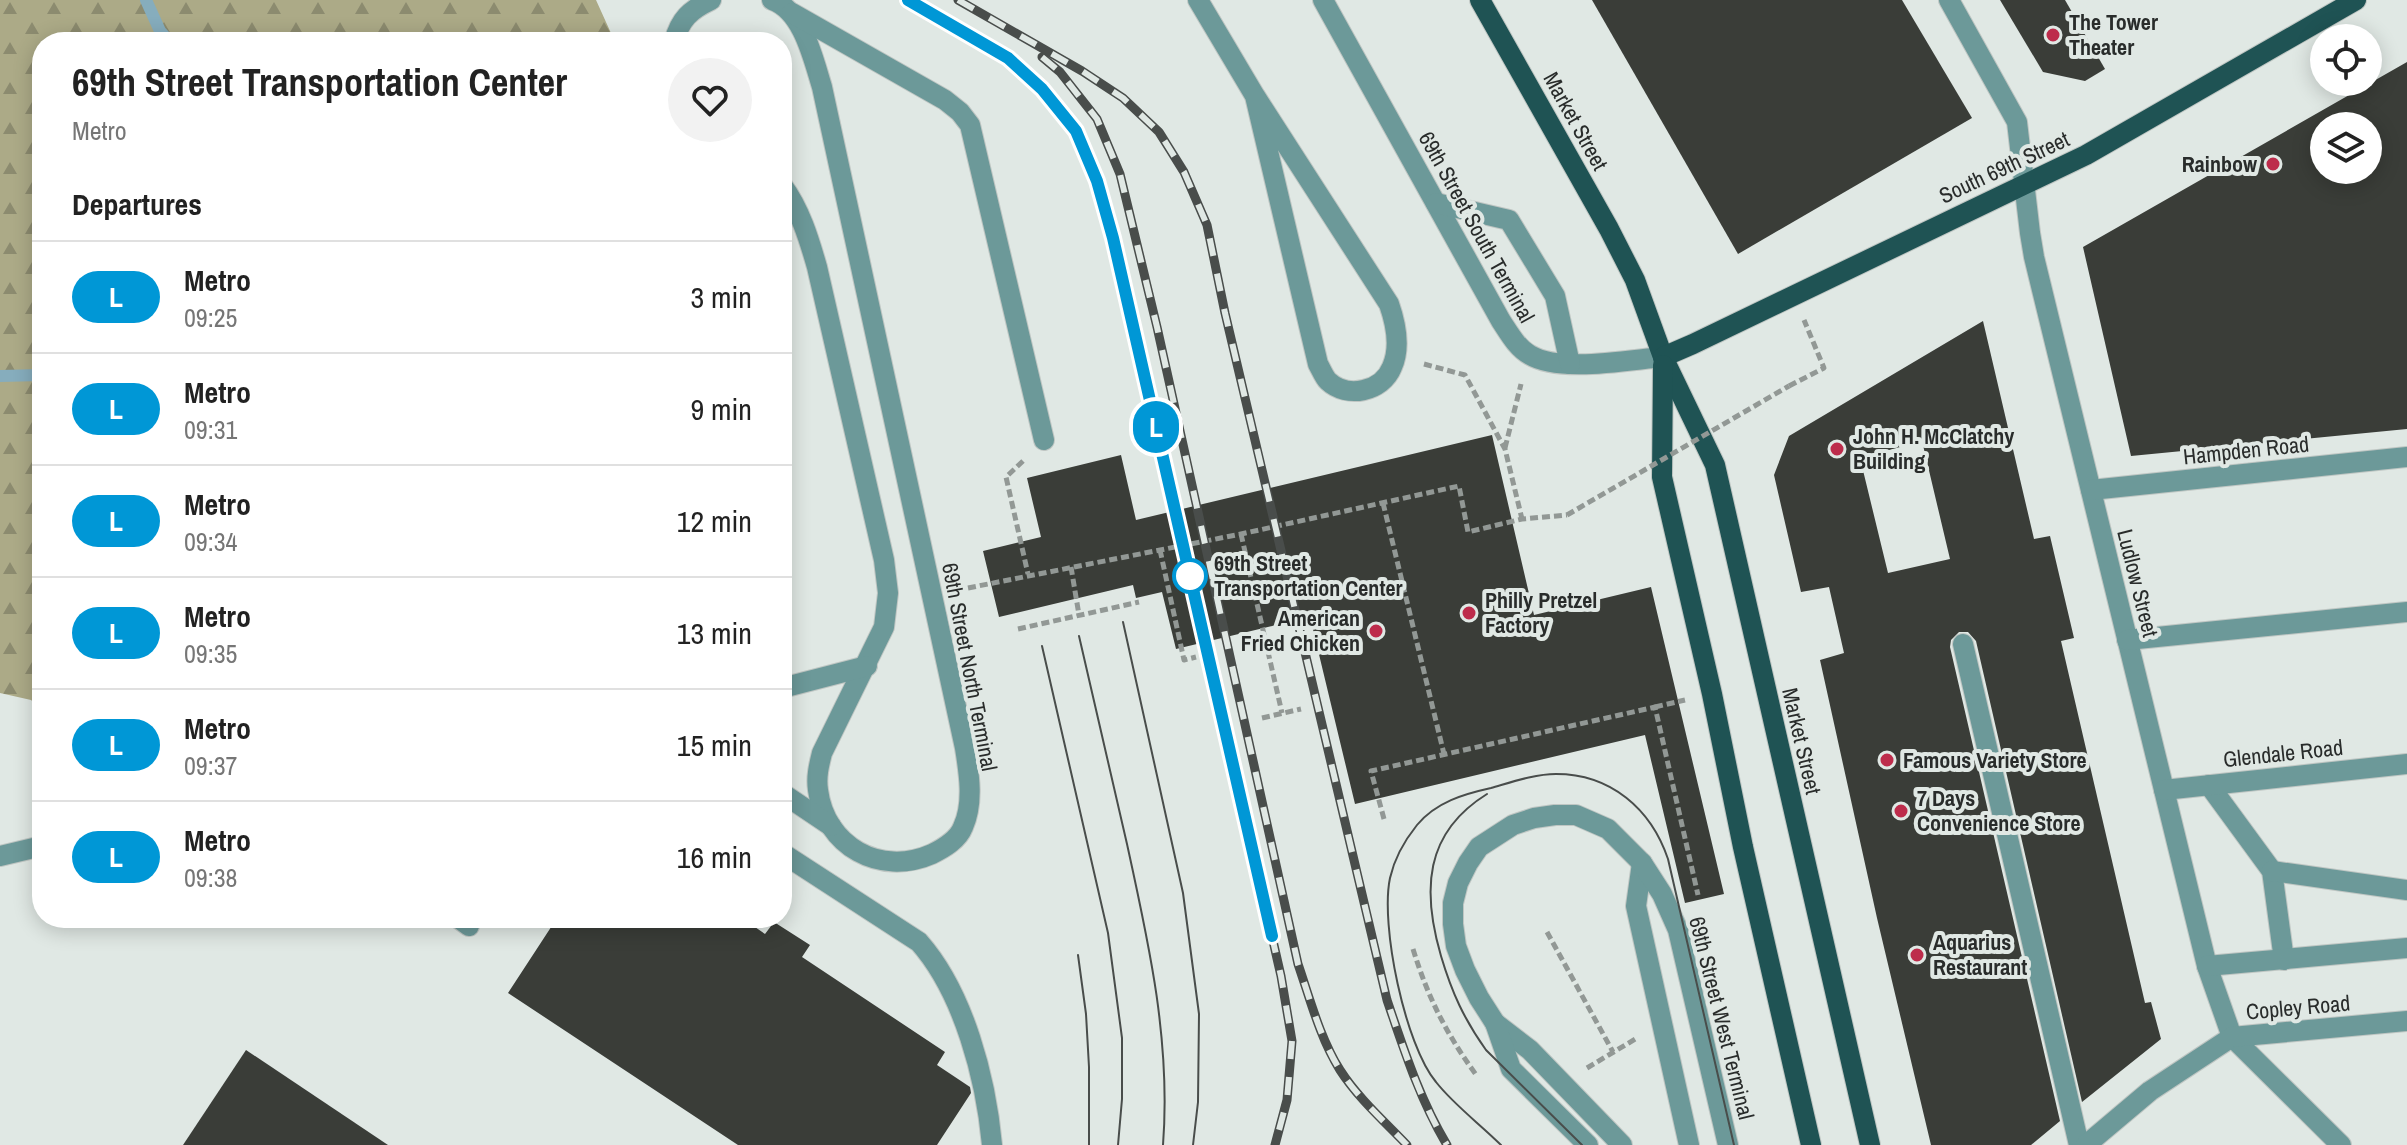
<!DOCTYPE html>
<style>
body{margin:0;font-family:"Archivo Narrow",sans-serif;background:#f2f2f2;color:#222;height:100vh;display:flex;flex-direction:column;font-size:30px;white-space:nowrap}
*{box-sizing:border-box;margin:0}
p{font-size:26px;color:#767676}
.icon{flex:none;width:44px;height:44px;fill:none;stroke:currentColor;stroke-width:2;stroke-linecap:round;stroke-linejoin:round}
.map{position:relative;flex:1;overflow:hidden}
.sheet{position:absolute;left:32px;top:32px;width:760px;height:896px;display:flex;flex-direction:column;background:#fff;border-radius:32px;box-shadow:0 4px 20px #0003}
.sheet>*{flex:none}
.badge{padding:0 16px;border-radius:26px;font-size:28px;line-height:52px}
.controls{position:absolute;left:2310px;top:24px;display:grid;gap:16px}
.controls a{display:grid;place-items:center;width:72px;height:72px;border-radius:50%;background:#fff;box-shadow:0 4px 20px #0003;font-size:40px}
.map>.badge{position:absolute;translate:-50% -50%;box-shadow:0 0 0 4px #fff}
h2{padding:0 40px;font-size:30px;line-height:72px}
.round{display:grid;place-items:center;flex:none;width:84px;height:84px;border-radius:42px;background:#f2f2f2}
.summary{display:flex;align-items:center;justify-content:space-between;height:136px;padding:0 40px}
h1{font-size:38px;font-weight:800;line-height:60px}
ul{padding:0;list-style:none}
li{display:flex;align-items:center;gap:24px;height:112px;padding:0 40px;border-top:2px solid #e0e0e0}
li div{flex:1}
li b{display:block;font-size:30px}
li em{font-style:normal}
li .badge{min-width:88px;font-weight:700;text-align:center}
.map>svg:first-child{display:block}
</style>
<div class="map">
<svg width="2407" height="1145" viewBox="0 0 2407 1145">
<defs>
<pattern id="forest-firs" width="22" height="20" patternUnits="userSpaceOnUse" patternTransform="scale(2)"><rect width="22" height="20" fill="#acaa87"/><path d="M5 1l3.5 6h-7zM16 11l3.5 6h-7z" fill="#8c8b6f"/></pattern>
</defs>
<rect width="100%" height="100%" fill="#e0e8e4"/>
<path fill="url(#forest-firs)" d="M0,0H596L615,42H42V710L31,700L0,693Z"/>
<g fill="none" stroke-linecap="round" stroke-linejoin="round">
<g stroke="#86adbd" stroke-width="12">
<path d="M146,0L160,31L170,42"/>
<path d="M0,376L42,375"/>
</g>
</g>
<g fill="#3a3d38" fill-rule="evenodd">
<path d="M1592,0H1902L1972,118L1738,254Z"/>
<path d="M2000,0H2065L2105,69L2085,81L2043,72Z"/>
<path d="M2407,62V429L2131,456L2083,247ZM2324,126H2368V170H2324Z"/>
<path d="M1983,321L2034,539L2050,536L2074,638L2061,641L2145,1003L2151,1002L2161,1039L2082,1102L1976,641L1968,632H1959L1951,640L1950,647L2060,1121L2031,1145H1931L1877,918L1820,660L1844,653L1829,587L1801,592L1774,475L1789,436ZM1922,441L1950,559L1888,573L1860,458Z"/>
<path d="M1492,435L1534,615L1651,587L1724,894L1685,903L1645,735L1355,804L1310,617L1176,649L1162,592L1136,598L1133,585L999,617L983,551L1041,537L1027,478L1121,455L1136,520Z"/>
<path d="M557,918H742L765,934L774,922L810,945L802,957L945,1052L937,1065L970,1087L971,1093L937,1145H738L508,993Z"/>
<path d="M246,1050L388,1145H183Z"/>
</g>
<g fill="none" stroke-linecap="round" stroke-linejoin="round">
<g stroke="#bfc6c3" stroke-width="22">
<g id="minor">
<path d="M772,0C803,11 813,58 822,87L965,748C969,773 974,803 963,827C958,840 944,848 932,854C880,877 825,846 818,790C816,777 819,765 822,753L884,627L888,593L884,560L817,267C809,239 800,209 782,185"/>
<path d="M1198,0L1255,96L1389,304C1396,324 1401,347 1392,367C1382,392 1347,399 1328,381C1324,377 1321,369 1318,364L1255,96"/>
<path d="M1323,0L1501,321C1509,333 1517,348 1530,355C1560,373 1628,360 1663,357"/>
<path d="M1949,0L2017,122L2030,233L2034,257L2207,966L2232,1037L2341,1145"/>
<path d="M792,13L945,100L960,112L970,125L1044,440"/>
<path d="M674,42C680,19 690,10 711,0"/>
<path d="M1436,203L1509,220L1555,296L1570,364"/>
<path d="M2091,490L2407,457"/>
<path d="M2127,640L2407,612"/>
<path d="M1963,644L2079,1145"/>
<path d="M782,688L867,666"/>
<path d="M2209,785L2272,871L2284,960"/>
<path d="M2164,790L2407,764"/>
<path d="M782,793L831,826"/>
<path d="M782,853L919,942C964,993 986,1079 992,1145"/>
<path d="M0,856L42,846"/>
<path d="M1642,863L1636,906L1689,1145"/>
<path d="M2272,871L2407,890"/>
<path d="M458,918L469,926"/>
<path d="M2207,966L2407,948"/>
<path d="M1495,1023L1530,1050L1622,1145"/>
<path d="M1588,1145L1511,1069L1495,1023L1479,998L1465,970L1456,946L1453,924V903L1458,883L1468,863L1479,847L1513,825L1534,818L1555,815H1576L1608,829L1642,863L1662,894L1678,930L1728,1145"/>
<path d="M2086,1145L2150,1091L2232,1037L2407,1021"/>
</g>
</g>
<g stroke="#bfc6c3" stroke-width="22">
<g id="major">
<path d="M1480,0L1609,229L1635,280L1663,357L1715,465L1870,1145"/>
<path d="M1663,357L1693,344L2086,155L2356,0"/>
<path d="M1663,365L1662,477L1712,694L1743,847L1811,1145"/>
</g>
</g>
<g stroke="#929895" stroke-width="5" stroke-dasharray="8 4" stroke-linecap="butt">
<path d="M1424,364L1465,375L1505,449L1522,519"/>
<path d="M1789,386L1824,368L1804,320"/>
<path d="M1505,448L1521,384"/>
<path d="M1023,461L1006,477L1028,574"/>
<path d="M1383,503L1444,754"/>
<path d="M1241,534L1282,713"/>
<path d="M1160,550L1184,660L1196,657"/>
<path d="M1071,567L1079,615"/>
<path d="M968,588L1241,534L1459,486L1468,532L1522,519L1567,515"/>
<path d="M1018,629L1139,602"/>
<path d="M1655,707L1685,700"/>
<path d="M1262,718L1301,709"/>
<path d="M1384,819L1371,771L1655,707L1698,895"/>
<path d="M1547,932L1613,1052"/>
<path d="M1413,949C1428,998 1447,1035 1477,1076"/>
<path d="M1587,1068L1637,1038"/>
</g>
<use href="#minor" stroke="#6c9999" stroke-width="20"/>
<use href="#major" stroke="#1f5354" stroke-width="20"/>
<g stroke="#494d4b" stroke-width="2">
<path d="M1123,622L1183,893L1199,1014L1198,1102L1193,1145"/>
<path d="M1079,636C1095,705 1111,775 1127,844C1149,944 1171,1042 1163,1145"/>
<path d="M1042,646L1108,933L1122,1038V1099L1118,1145"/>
<path d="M1487,794C1424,833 1422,891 1441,956C1452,993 1464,1019 1486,1050L1582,1145"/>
<path d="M1078,955L1086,1014L1089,1067V1145"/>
<path d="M1501,1145C1480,1124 1454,1105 1436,1082C1405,1045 1380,925 1390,878C1394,860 1405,840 1417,825C1436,802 1464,794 1491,788C1512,782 1535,774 1556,774C1611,774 1651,809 1668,859L1734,1145"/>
</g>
<g stroke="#494d4b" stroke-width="9">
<g id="rail">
<path d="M908,0L1008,58L1042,89L1076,131L1097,181L1113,238L1281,976L1292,1041L1287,1100L1275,1145"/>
<path d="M958,0L1082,71L1123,98L1159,132L1184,172L1207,225L1225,313L1387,1000C1404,1050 1420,1100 1447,1145"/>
<path d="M1042,57L1060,72L1097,119L1120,174L1157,327L1298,964C1310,999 1320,1038 1340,1070C1358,1098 1384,1121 1407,1145"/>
</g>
</g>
<use href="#rail" stroke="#e0e8e4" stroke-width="6" stroke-dasharray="18" stroke-linecap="butt"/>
<path stroke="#929895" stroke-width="5" stroke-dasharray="8 4" stroke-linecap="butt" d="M1567,515L1789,386"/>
</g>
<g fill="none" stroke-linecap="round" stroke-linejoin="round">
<g stroke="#fff" stroke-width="18">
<path id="line" d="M908,0L1008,58L1042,89L1076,131L1097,181L1113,238L1272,936"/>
</g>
<use href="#line" stroke="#0097d6" stroke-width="12"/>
</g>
<g fill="#bd2c4b" stroke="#e0e8e4" stroke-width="3">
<circle cx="2053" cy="35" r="8"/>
<circle cx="2273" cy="164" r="8"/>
<circle cx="1837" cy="449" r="8"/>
<circle cx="1469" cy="613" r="8"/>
<circle cx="1376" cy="631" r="8"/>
<circle cx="1887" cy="760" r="8"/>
<circle cx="1901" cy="811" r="8"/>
<circle cx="1917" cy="955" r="8"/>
</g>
<circle fill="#fff" stroke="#0097d6" stroke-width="4" cx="1190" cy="576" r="16"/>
<g text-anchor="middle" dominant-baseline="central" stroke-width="8" stroke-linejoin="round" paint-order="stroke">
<g font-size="22" font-weight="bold" fill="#292c2b" stroke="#e0e8e4" text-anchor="start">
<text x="2069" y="22">The Tower<tspan x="2069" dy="25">Theater</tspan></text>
<text x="2257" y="164" text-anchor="end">Rainbow</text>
<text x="1853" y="436">John H. McClatchy<tspan x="1853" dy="25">Building</tspan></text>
<text x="1485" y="600">Philly Pretzel<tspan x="1485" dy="25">Factory</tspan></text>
<text x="1360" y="618" text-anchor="end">American<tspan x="1360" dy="25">Fried Chicken</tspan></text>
<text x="1903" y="760">Famous Variety Store</text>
<text x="1917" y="798">7 Days<tspan x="1917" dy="25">Convenience Store</tspan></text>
<text x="1933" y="942">Aquarius<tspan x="1933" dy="25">Restaurant</tspan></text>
</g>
<g font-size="22" fill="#292c2b" stroke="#e0e8e4">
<text transform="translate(1576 121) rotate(61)">Market Street</text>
<text transform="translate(2004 167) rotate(-25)">South 69th Street</text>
<text transform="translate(1477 227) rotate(61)">69th Street South Terminal</text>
<text transform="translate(2246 450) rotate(-6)">Hampden Road</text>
<text transform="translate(2138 583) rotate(76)">Ludlow Street</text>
<text transform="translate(970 667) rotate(79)">69th Street North Terminal</text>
<text transform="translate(1802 741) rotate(77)">Market Street</text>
<text transform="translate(2283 753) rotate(-6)">Glendale Road</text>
<text transform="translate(2298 1007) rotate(-5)">Copley Road</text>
<text transform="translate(1722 1018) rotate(76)">69th Street West Terminal</text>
</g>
<g font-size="22" font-weight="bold" fill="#292c2b" stroke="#e0e8e4" text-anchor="start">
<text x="1214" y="563">69th Street<tspan x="1214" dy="25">Transportation Center</tspan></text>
</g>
</g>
</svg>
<div class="controls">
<a><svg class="icon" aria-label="locate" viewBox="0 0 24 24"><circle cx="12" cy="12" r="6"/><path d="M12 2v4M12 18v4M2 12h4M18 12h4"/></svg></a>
<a><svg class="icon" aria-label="layers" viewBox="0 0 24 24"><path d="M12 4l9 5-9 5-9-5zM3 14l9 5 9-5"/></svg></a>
</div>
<b class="badge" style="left:1156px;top:427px;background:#0097d6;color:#fff">L</b>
<section class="sheet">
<div class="summary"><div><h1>69th Street Transportation Center</h1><p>Metro</p></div><a class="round"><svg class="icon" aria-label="heart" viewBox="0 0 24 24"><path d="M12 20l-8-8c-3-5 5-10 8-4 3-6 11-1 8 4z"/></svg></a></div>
<h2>Departures</h2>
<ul>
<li><span class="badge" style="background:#0097d6;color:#fff">L</span><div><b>Metro</b><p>09:25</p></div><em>3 min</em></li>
<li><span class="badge" style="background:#0097d6;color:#fff">L</span><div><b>Metro</b><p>09:31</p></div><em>9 min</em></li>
<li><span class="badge" style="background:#0097d6;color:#fff">L</span><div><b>Metro</b><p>09:34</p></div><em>12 min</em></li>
<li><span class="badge" style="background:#0097d6;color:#fff">L</span><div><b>Metro</b><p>09:35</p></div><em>13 min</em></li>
<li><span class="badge" style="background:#0097d6;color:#fff">L</span><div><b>Metro</b><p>09:37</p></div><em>15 min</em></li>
<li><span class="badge" style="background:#0097d6;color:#fff">L</span><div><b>Metro</b><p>09:38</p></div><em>16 min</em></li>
</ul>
</section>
</div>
